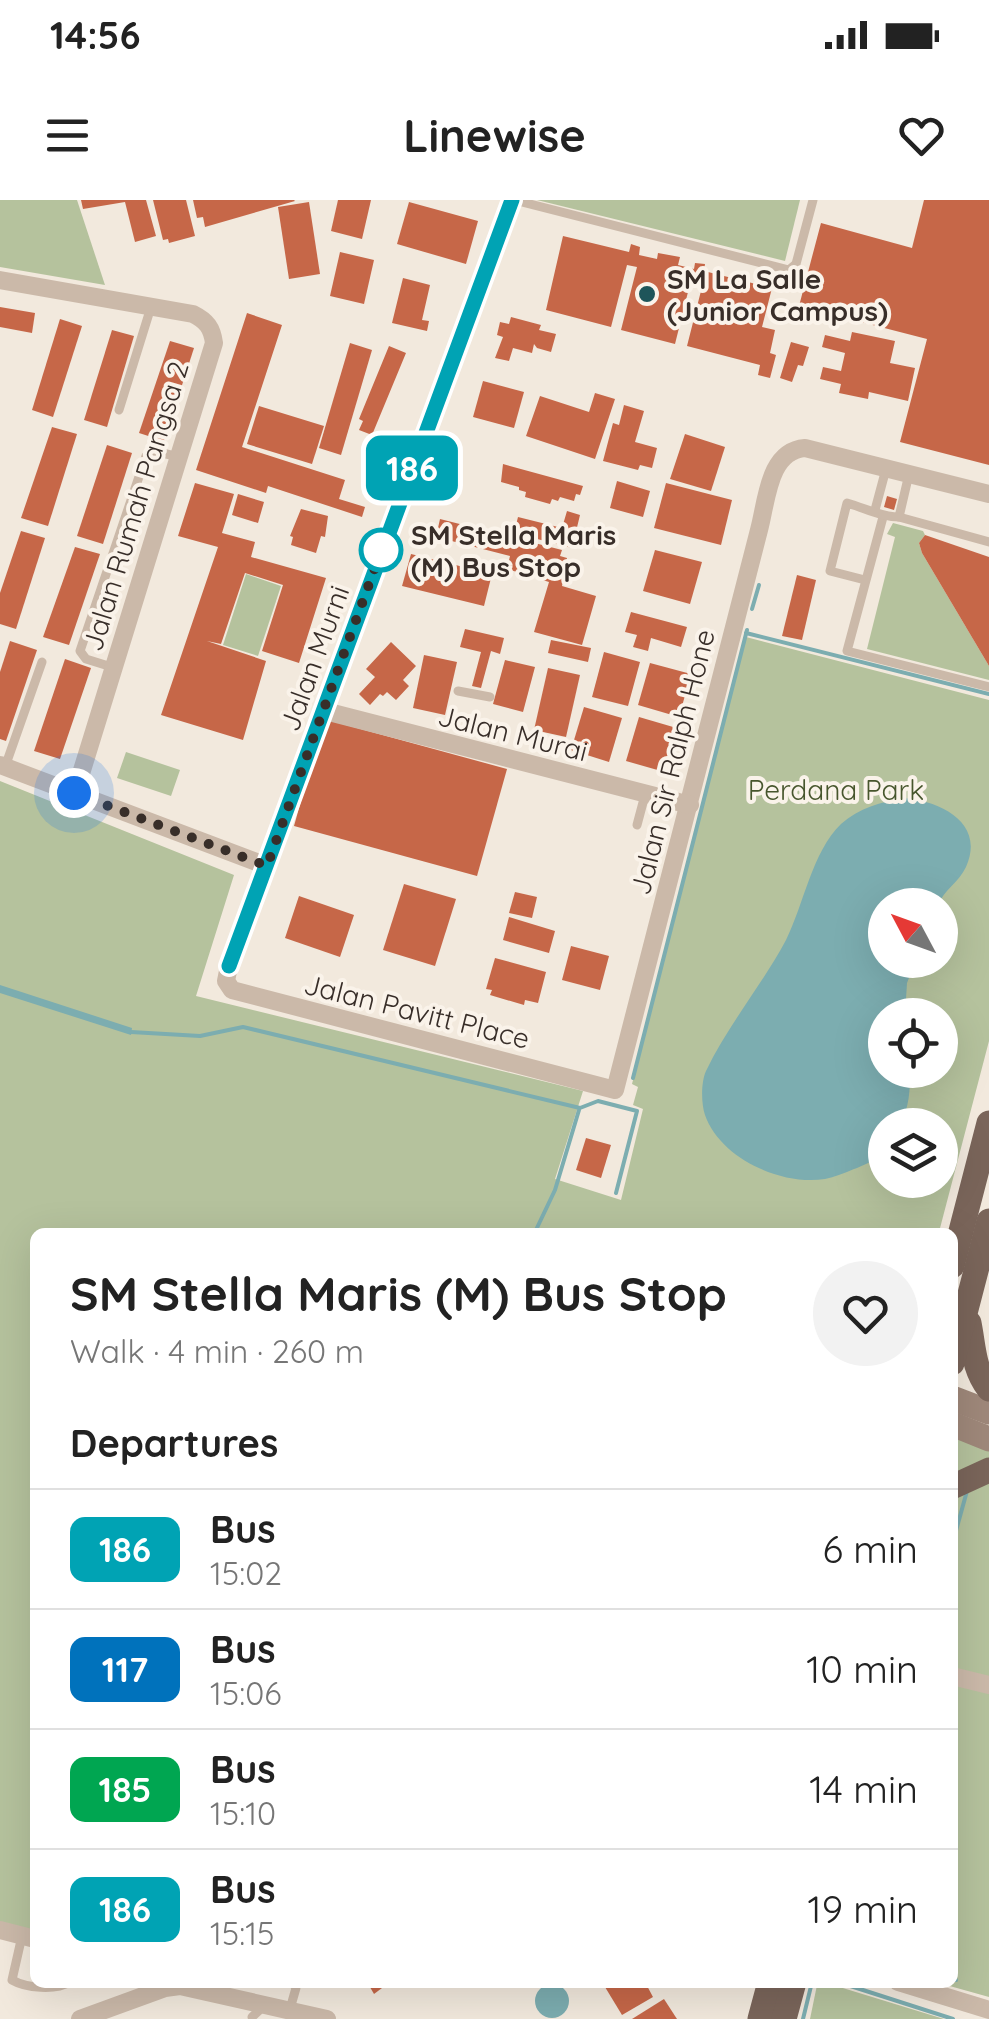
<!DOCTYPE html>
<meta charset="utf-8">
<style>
body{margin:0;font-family:Quicksand,sans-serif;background:#f2f2f2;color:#222;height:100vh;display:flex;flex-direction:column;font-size:38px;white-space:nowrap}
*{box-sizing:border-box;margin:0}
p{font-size:32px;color:#767676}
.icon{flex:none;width:55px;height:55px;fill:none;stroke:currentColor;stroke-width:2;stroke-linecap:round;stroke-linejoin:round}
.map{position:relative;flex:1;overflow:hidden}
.side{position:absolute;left:30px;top:1028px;width:928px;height:760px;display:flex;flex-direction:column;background:#fff;border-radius:15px;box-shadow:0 10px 40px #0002}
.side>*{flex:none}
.badge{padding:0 20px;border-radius:15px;font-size:35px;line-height:65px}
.needle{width:65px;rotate:311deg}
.fabs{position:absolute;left:868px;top:688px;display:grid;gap:20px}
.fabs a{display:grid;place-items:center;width:90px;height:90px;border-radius:50%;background:#fff;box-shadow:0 10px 40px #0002;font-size:50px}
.you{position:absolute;width:50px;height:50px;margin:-25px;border:8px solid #fff;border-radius:50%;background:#1a73e8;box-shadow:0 0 0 15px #1a73e833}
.map>.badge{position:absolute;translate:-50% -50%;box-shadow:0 0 0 5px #fff}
h2{padding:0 40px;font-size:38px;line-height:90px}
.round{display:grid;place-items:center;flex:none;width:105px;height:105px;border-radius:52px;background:#f2f2f2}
.head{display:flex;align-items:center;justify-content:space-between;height:170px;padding:0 40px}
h1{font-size:48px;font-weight:700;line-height:75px}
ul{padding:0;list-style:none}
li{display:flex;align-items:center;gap:30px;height:120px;padding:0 40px;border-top:2px solid #e0e0e0}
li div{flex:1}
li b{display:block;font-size:38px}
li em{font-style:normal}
li .badge{min-width:110px;font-weight:700;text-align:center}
.status{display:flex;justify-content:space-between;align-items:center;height:70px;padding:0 50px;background:#fff;direction:ltr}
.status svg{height:28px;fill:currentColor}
header{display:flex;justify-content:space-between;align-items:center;height:130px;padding:0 40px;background:#fff;font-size:45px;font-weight:700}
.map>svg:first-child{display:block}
</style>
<div class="status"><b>14:56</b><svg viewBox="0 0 49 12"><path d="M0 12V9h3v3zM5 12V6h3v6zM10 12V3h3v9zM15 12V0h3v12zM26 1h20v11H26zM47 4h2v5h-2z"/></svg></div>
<header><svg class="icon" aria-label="menu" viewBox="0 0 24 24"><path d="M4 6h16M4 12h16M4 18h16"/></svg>Linewise<svg class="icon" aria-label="heart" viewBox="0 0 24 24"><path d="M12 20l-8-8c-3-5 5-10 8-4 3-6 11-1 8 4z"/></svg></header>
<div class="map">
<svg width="989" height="1819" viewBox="0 0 989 1819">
<rect width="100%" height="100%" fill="#f2e9dd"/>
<g fill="#b5c29d" fill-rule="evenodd">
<path d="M0,0H77L105,85L0,67Z"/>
<path d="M537,0H800L785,61Z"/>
<path d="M893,323L923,331L925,335L919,343L922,353L989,466V480L867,449L895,337L887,334Z"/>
<path d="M246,374L281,386L258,456L223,445Z"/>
<path d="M746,437L989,500V841L939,1032H35V1731L0,1723V581L234,675L196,796L583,891L555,979L621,1000L643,909L633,905L638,887L632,884ZM885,705H940V760H885ZM885,815H940V870H885ZM885,925H940V980H885Z"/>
<path d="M126,552L180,570L171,596L117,578Z"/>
<path d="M953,1234L989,1250V1258L953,1278Z"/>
<path d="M989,1279V1479L953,1470V1298Z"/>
<path d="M953,1482L989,1491V1797L939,1783L952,1782Z"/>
<path d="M817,1785H833L944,1819H810Z"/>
</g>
<g fill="#7cadb0">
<path d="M904,598C939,601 986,622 966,667C959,682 944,690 938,705H885V760H916L907,783L905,815H885V870H910C910,889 910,908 899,925H885C885,932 887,942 884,948C881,958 863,966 854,969C845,973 834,977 825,979C781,986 720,958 705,915C701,903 701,882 706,871C728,825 762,785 786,740C804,704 812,652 841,624C859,608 881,602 904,598Z"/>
<path d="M0,785L132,828L131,835L0,793Z"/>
<circle cx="552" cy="1801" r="17"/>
</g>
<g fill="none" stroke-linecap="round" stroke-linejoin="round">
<g stroke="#7cadb0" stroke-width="4">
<path d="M752,409L759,385"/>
<path d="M746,433L989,494"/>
<path d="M131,832L200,836L243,827L580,908L598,901L637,911L616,993"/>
<path d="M633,878L747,430"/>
<path d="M535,1032L555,990L579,910"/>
<path d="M952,1345L967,1291"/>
<path d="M952,1779L956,1780"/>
<path d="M838,1782L953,1819"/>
<path d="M803,1819L812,1782"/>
</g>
</g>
<g fill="#c66748">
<path d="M81,0H146L156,36L135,42L125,2L83,9Z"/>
<path d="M153,0H186L195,36L169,43L168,39L163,40Z"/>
<path d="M193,0H294L295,1L205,27L203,17L197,18Z"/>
<path d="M338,0H371L362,39L331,31Z"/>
<path d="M924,0H989V265L900,242L927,139L799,106L821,23L912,48Z"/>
<path d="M309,2L320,74L289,79L278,7Z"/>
<path d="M409,2L478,21L466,64L397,44Z"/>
<path d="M563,36L629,52L631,44L640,47L639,55L657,59L658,53L680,57L678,65L694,69L695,63L705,64L704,71L772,88L762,127L775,130L770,153L776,155L770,178L758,175L760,165L687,146L703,83L691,80L675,144L621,130L637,67L627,65L611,127L546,110Z"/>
<path d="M340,52L374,60L364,104L330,96Z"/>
<path d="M403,78L430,85L422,120L429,121L427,131L392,123Z"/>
<path d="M0,107L35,113L32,133L0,127Z"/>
<path d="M247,113L282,125L242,247L345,280L339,299L365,307L362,317L268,286L266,293L196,270Z"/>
<path d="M511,117L541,125L539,130L556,134L551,152L537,148L534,144L532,153L513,148L509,161L495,158L503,137L497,135L500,122L509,124Z"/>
<path d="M60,119L82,126L53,217L32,210Z"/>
<path d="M112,130L134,136L107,227L84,220Z"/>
<path d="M852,132L895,141L890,163L915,168L908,201L869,192L868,199L839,193L841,184L820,179L823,167L841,171L845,153L822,147L825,135L850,141Z"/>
<path d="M170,141L194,148L164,241L139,233Z"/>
<path d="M791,142L809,147L803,166L798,165L792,182L780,178Z"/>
<path d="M350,143L372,150L341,255L319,248Z"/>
<path d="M389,146L406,153L372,235L359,230L363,221L359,219Z"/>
<path d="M483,181L524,192L514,228L473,217Z"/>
<path d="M595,193L615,199L595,259L526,236L540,196L589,212Z"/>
<path d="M624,205L644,211L635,242L657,248L652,268L640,265L638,270L603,261L613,223L619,225Z"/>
<path d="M259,206L324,226L312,264L247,244Z"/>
<path d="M52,227L77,234L48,326L21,318Z"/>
<path d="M685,234L725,247L711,291L670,279Z"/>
<path d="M107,245L132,253L103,344L77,336Z"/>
<path d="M503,264L583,286L580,295L576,294L574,301L560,297L558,301L552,299L550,304L525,297L526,292L519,290V287L501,282Z"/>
<path d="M617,281L650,291L643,317L610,308Z"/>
<path d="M195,283L234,294L222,333L255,342L251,357L326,378L299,463L262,451L283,385L245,373L221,444L207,441L266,461L243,540L161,515L218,347L178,336Z"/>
<path d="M666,283L732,300L721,345L654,328Z"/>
<path d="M238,294L264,302L258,323L232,315Z"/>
<path d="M887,296L897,299L894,310L884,307Z"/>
<path d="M301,309L328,316L325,337L321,336L316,353L291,345L293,337L290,336Z"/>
<path d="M567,311L580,315L572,348L514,333L518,317L562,328Z"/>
<path d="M440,319L562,350L560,356L567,358L562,386L596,396L582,445L534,432L549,382L507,369L510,356L436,337Z"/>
<path d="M21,331L45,338L16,429L0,424V393Z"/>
<path d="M925,335L989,357V466L922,353L919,343Z"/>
<path d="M75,347L100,354L69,445L43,437Z"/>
<path d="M655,350L702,362L690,404L643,391Z"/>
<path d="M411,354L492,374L484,406L402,386Z"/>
<path d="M797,375L816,380L802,440L782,436Z"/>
<path d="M631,412L687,427L681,447L651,438L648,451L633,447L637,435L625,432Z"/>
<path d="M465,429L504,438L500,454L491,451L481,488L472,486L481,452L460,447Z"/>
<path d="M551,440L591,448L588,462L548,453Z"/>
<path d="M10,441L37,450L6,541L0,539V472Z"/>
<path d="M391,442L416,466L403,480L409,486L396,500L387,492L383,496L380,494L370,505L359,494L375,477L366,469Z"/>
<path d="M604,452L640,462L628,506L592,497Z"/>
<path d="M424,455L457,462L445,515L413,508Z"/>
<path d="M65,459L91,468L60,559L34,551Z"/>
<path d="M505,460L535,467L523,512L493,504Z"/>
<path d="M650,463L691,474L679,517L638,505Z"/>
<path d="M548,468L580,475L566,537L534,530Z"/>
<path d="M584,507L622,518L609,562L571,550Z"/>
<path d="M639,517L680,529L668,573L626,561Z"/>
<path d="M324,519L507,569L477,676L294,626Z"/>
<path d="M404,684L456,699L435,766L383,750Z"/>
<path d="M515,692L537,697L532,718L509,713Z"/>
<path d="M299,696L354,715L340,757L285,738Z"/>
<path d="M509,717L555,731L549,753L503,740Z"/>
<path d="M571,746L609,756L600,790L562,780Z"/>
<path d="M495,758L546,772L538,803L525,800L524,805L490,795L492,790L486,789Z"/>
<path d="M586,938L611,945L601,978L576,970Z"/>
<path d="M367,1782H390L374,1794Z"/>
<path d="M613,1782H645L653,1797L622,1815L605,1787Z"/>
<path d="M664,1799L677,1819H632Z"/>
</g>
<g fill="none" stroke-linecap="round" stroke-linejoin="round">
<g stroke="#cbb9a9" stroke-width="9">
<path d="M514,0L789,70L796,64L813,0"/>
<path d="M119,210L151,107"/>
<path d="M875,310L886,269"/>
<path d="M883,317L847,451L989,487"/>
<path d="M899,317L909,274"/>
<path d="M865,380L830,371L847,303C865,308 881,317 899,317L989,342"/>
<path d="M115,468L86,459L80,451L146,256L154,251L179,257"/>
<path d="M458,491L490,497"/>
<path d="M5,567L42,462"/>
<path d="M637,625L645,595"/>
<path d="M22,1736L12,1780C26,1788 55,1791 70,1782"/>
<path d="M290,1809L296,1788L292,1782"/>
<path d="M252,1817L265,1805"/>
</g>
<g stroke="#cbb9a9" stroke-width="18">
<path d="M512,0L229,766L226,781L232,790L615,890L759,330C767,301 768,251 805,248L989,294"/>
<path d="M0,80L193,114C207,121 212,128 214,143L75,593"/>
<path d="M325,511L690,605"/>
<path d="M0,565L267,666"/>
<path d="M952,1476L989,1485"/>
<path d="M0,1730L35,1739"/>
<path d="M898,1782L989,1810"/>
<path d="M80,1819L165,1788L180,1786L327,1819"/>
</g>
<g stroke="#9f887a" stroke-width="25">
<path d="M952,1198L989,1212"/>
<path d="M952,1224L989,1239"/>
</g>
<g stroke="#7a655a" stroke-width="25">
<path d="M952,1066L989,923"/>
<path d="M969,1123C974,1148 973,1168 989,1189"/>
<path d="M952,1163L989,1021"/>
<path d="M952,1287L989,1270"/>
<path d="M760,1819L770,1782"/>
<path d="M784,1819L794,1782"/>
</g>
</g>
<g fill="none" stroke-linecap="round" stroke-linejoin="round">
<g stroke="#fff" stroke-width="22">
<path id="line" d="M229,766L512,0"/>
</g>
<use href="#line" stroke="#00a3b4" stroke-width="15"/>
<path stroke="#382e29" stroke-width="10" stroke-dasharray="0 18" d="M74,593L267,666L385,340L381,350"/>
</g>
<circle fill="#1e555a" stroke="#faf3ea" stroke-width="4" cx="647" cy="94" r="10"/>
<circle fill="#fff" stroke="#00a3b4" stroke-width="5" cx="381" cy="350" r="20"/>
<g text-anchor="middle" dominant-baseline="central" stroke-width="8" stroke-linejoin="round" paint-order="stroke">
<g font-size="28" font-weight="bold" fill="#382e29" stroke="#faf3ea" text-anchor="start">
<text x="667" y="78">SM La Salle<tspan x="667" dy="32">(Junior Campus)</tspan></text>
</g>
<g font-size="28" fill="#382e29" stroke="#faf3ea">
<text transform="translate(135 306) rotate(-73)">Jalan Rumah Pangsa 2</text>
<text transform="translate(314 458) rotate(-70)">Jalan Murni</text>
<text transform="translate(513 533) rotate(14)">Jalan Murai</text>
<text transform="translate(672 562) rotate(-76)">Jalan Sir Ralph Hone</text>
<text transform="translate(417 811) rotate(14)">Jalan Pavitt Place</text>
</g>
<g font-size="28" font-weight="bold" fill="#382e29" stroke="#faf3ea" text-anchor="start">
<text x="411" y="334">SM Stella Maris<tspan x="411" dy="32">(M) Bus Stop</tspan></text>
</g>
<g font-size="28" fill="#47562d" stroke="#faf3ea">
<text x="836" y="589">Perdana Park</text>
</g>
</g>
</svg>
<div class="fabs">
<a><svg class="needle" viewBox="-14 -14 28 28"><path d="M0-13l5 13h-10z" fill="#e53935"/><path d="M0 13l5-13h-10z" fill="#767676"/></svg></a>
<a><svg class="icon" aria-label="locate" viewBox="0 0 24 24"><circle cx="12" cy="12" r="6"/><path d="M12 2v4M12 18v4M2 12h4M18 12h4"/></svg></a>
<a><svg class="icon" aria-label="layers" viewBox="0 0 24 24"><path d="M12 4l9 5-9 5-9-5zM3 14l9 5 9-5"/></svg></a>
</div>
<div class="you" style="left:74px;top:593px"></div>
<b class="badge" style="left:412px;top:268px;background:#00a3b4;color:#fff">186</b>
<section class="side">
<div class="head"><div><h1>SM Stella Maris (M) Bus Stop</h1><p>Walk · 4 min · 260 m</p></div><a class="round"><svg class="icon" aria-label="heart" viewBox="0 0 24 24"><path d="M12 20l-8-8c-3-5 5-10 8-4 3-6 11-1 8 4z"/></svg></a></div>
<h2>Departures</h2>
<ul>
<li><span class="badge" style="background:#00a3b4;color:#fff">186</span><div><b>Bus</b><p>15:02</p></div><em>6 min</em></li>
<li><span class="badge" style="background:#0072bc;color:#fff">117</span><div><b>Bus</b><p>15:06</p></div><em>10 min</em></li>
<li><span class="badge" style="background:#00a651;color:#fff">185</span><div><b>Bus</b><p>15:10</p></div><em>14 min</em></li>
<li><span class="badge" style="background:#00a3b4;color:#fff">186</span><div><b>Bus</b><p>15:15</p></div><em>19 min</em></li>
</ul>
</section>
</div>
